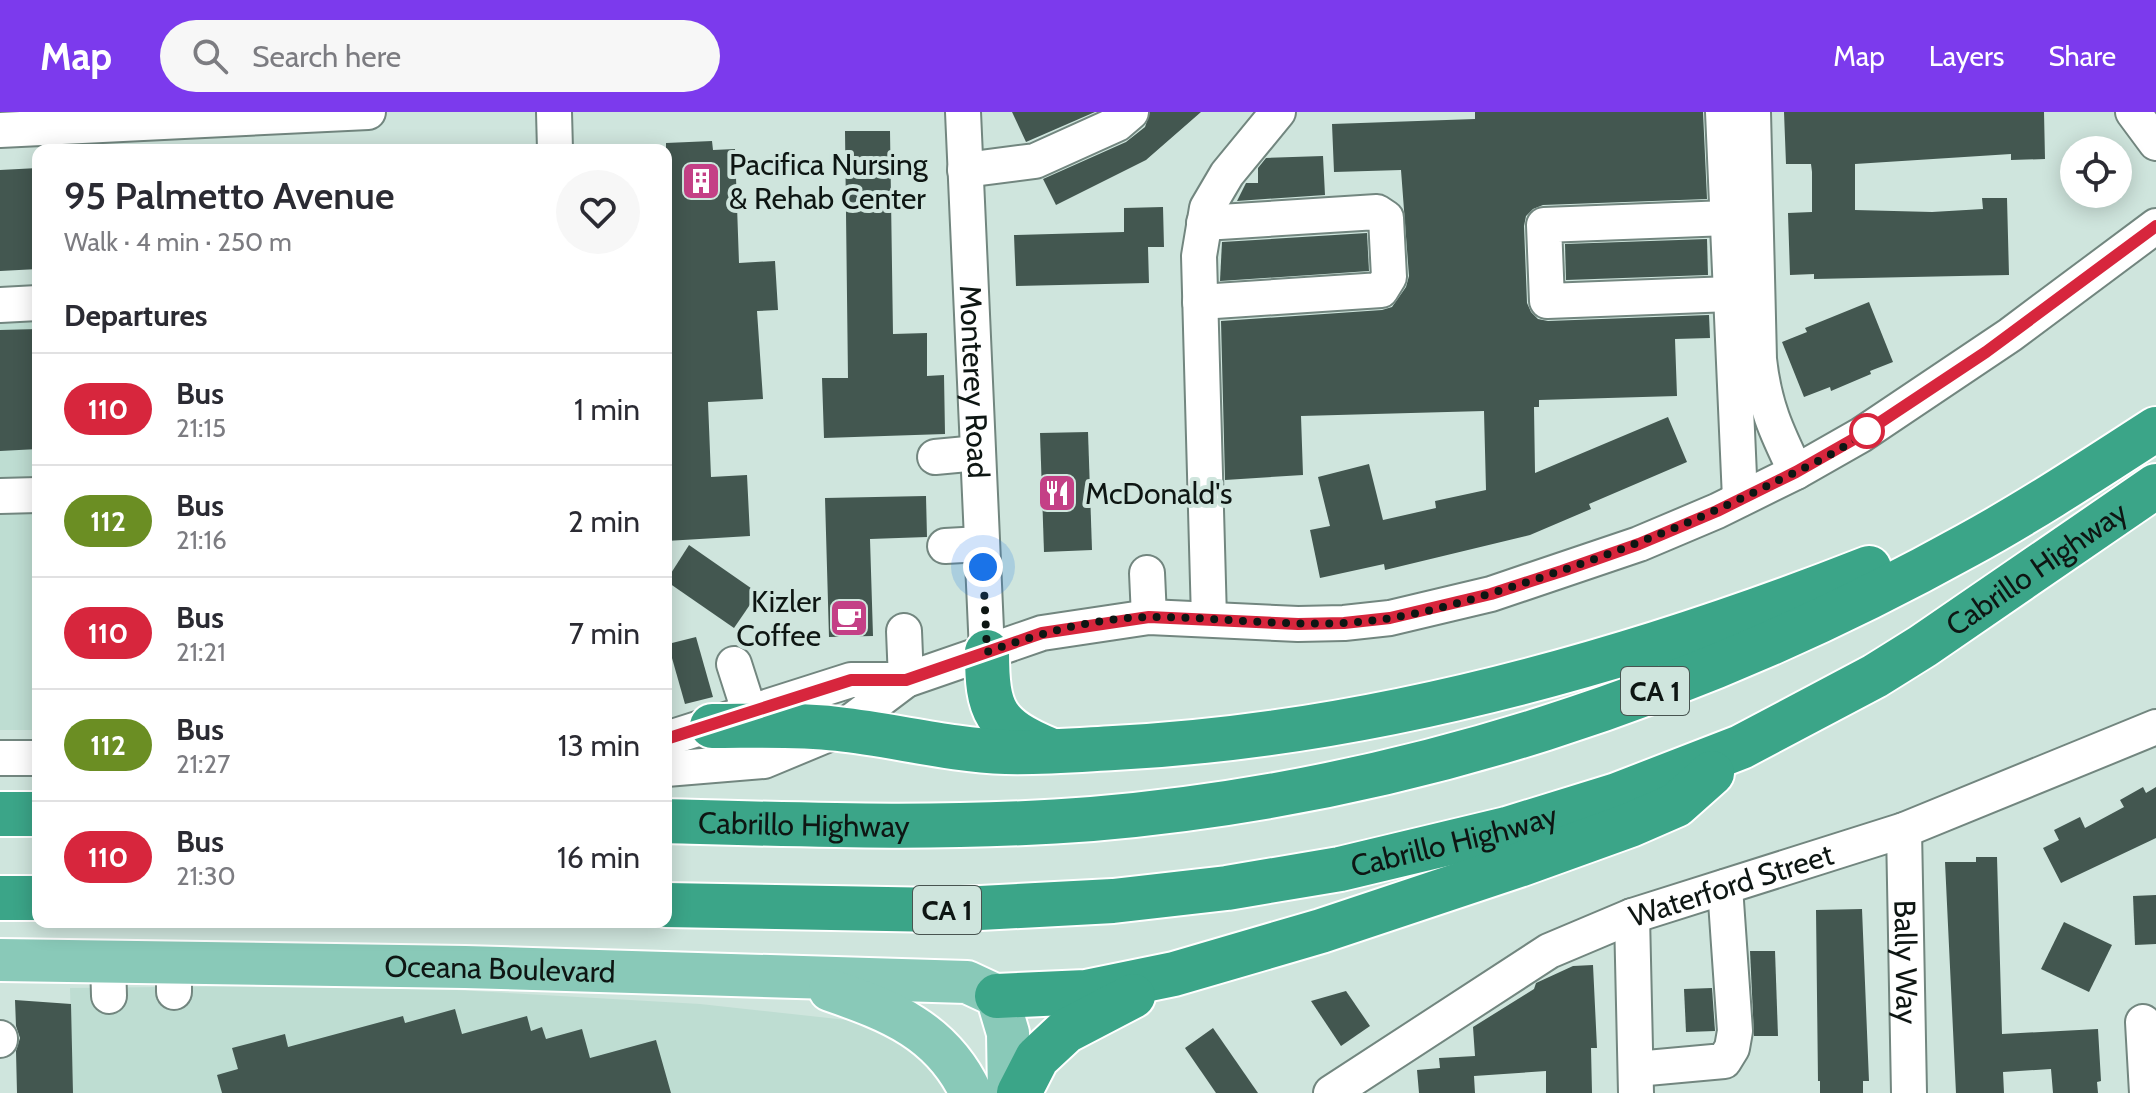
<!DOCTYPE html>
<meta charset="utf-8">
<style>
body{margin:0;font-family:Cabin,sans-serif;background:#f7f7f7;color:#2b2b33;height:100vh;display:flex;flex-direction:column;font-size:30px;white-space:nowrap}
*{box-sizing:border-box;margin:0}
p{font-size:26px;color:#7c7c81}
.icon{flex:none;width:44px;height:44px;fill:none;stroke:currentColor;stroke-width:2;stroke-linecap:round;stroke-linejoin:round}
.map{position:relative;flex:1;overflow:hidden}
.panel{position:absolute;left:32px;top:32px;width:640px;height:784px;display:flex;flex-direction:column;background:#fff;border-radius:16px;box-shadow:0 4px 20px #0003}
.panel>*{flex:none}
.badge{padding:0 16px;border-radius:26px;font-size:28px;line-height:52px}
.tools{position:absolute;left:2060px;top:24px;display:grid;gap:16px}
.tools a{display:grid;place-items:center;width:72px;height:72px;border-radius:50%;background:#fff;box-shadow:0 4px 20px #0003;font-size:40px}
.you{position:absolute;width:40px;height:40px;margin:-20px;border:6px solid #fff;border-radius:50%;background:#1a73e8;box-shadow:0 0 0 12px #1a73e833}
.map>.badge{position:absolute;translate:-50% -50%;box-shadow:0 0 0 4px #fff}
h2{padding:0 32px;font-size:30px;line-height:72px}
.round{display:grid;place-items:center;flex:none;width:84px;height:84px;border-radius:42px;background:#f7f7f7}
.headline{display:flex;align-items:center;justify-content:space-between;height:136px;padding:0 32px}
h1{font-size:38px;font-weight:600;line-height:60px}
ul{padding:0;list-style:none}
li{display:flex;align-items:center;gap:24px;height:112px;padding:0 32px;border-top:2px solid #e1e1e2}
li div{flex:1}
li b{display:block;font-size:30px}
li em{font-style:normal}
li .badge{min-width:88px;font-weight:700;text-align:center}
header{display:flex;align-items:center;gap:48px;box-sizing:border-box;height:112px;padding:0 40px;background:#7c3aed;color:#fff}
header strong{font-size:38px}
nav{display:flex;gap:44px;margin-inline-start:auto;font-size:28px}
.search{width:560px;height:72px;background:#f7f7f7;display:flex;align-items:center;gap:20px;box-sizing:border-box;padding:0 28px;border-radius:44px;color:#7c7c81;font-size:30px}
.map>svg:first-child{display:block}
</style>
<header>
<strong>Map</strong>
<div class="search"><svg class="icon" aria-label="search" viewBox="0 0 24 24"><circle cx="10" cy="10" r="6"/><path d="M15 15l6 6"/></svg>Search here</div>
<nav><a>Map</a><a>Layers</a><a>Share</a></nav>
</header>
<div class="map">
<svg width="2156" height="981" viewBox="0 0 2156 981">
<rect width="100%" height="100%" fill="#cfe5dd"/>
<g fill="#beddd2">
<path d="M38,206V618H0V208Z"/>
<path d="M258,874L456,878L700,892L856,909L918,938L953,981H73L70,876Z"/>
</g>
<g fill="#435750">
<path d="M1012,0H1095L1026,30Z"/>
<path d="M1150,0H1201L1146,48L1056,93L1043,67L1126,30L1145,15Z"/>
<path d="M1475,0H1703L1707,87L1543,93L1533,97L1526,104L1524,114L1527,191L1531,200L1538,207L1548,209L1709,203L1710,226L1675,227L1677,284L1539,288V295H1534L1535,361L1668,305L1687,350L1589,392L1591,397L1530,423L1385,458L1384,452L1320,466L1310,418L1330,414L1318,365L1369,352L1383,408L1436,396L1435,389L1486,378L1484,299L1301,304L1303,363L1225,368L1221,209L1382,198L1392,195L1406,175L1409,164L1401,58L1334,60L1332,12L1475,7Z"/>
<path d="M1784,0H2044L2045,47L2011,48V42L1855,52V98L1932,100L1983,97L1982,86H2007L2009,163L1814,167V162L1790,163L1788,101L1812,100V60L1811,52H1786Z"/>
<path d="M845,19H890L893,222L927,221V264L944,263L945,322L824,326L822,266H848Z"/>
<path d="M712,29L713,38L735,37L739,151L775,149L778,198L757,199L763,287L708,290L711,365L747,363L750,424L666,429V31Z"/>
<path d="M1323,44L1325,83L1237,89L1246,71H1258V56L1266,46Z"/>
<path d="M38,56V157L0,159V58Z"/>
<path d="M1163,95L1164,135H1148L1149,171L1016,174L1014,123L1124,120V96Z"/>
<path d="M1367,121L1369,159L1220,169L1222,130Z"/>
<path d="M1707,127L1708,163L1566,168L1565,132Z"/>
<path d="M1869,190L1893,250L1870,259L1871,262L1831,279L1830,275L1804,285L1782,230L1807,220L1805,216Z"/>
<path d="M38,217V337L0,339V218Z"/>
<path d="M1088,320L1092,438L1044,440L1040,321Z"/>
<path d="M926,384L927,425L870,427L873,524L829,525L825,386Z"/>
<path d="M689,433L758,481L734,516L666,469Z"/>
<path d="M696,525L713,585L685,592L668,532Z"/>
<path d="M2143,675L2146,681L2156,675V726L2061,771L2043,736L2059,728L2054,718L2080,705L2085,716L2124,695L2120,688Z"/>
<path d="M1976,745H1997L2002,922L2098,917L2101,969L2097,970L2098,981H2053L2051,957L2003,960L2004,981H1956L1945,750H1976Z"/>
<path d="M2156,783V832L2135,833L2133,784Z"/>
<path d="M1862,797L1869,969H1863V981H1820V969H1818L1816,798Z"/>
<path d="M2064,810L2112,833L2089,880L2041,857Z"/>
<path d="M1750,839H1775L1778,924H1754Z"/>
<path d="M1593,853L1597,936H1591L1592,981H1546V959L1474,964L1475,981H1419L1417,958L1440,956L1439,946L1475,944L1473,915L1534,877L1536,871L1573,854Z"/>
<path d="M1712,876L1715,919L1686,920L1684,877Z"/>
<path d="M1346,879L1370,914L1341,934L1311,889Z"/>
<path d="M15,888L71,892L73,981H17L16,939L20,926L16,914Z"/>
<path d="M455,897L462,922L527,904L531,919L542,915L546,927L582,917L590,946L656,928L671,981H222L217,963L238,957L232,936L285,922L288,935L403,904L405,911Z"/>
<path d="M1213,916L1258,981H1216L1185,936Z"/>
</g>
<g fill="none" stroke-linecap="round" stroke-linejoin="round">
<g stroke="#72867f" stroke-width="38">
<g id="minor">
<path d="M554,0L555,38"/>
<path id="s1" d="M963,0L987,540"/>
<path d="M1723,0L1740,387"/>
<path d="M1753,0L1759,247C1764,293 1776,319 1796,360"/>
<path d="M2133,0L2156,31"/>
<path d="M0,18L368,0"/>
<path d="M965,58L1035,49L1117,12L1131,0"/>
<path d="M1728,106L1544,113L1547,189L1731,182"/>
<path d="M1200,190L1381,178L1389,165L1386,106L1377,100L1204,111"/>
<path d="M0,193L38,191"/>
<path d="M935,345L978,341"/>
<path d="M0,384L38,383"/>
<path d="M945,434L982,432"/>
<path d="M1147,461L1149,505"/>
<path d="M1209,507L1199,144L1207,96L1227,62L1278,0"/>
<path d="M904,519L906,568"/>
<path d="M734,552L750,602"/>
<path d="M666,627L851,568H906"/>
<path d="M0,646H38"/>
<path d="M666,657L764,649L841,617L906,568L1042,521L1149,505L1298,512L1344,511L1390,506L1491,482L1639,432L1717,399L1796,360L1861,323L2010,223L2156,114"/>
<path id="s2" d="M1904,718L1909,981"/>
<path d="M1632,804L1636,981"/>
<path d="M108,849L109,884"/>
<path d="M174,849V880"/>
<path d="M2143,910L2147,981"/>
<path d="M0,926V928"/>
<path d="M1636,957L1724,949L1732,936L1735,919L1725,775"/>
<path id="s3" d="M1331,981L1549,839L1632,804L1904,718L2156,615"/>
</g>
</g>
<g stroke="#fff" stroke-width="46">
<g id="major">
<path id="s4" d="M0,848L465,855L967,870L997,884L1008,921L1009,981"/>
<path d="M830,878C891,899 942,919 971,981"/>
</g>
</g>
<g stroke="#fff" stroke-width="48">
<g id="highway">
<path d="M987,540C987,599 994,615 1050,638"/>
<path d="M712,614C754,614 796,612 838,617C894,623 949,638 1006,640C1042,641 1078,638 1114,636C1372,623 1630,550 1869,456"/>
<path d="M0,702H38"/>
<path id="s5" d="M666,709C808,713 950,718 1092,707C1401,681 1698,583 1968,433C2032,398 2094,357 2156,317"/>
<path d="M0,786H38"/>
<path id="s6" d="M666,793L942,798L1113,789L1227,776L1340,757L1507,717L1617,683L1741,635L1875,564L1923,534L2156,374"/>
<path d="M997,884L1086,880L1174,862L1321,819L1519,753L1630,713L1676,693L1712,661"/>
<path d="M1019,981L1037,946L1066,919L1133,884"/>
</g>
</g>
<use href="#minor" stroke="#fff" stroke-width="34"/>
<use href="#major" stroke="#89c9b8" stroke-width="42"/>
<use href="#highway" stroke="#3ba588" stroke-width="44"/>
</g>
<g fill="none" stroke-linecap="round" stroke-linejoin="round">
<g stroke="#fff" stroke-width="18">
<path id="line" d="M666,627L851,568H906L1042,521L1149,505L1298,512L1344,511L1390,506L1491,482L1562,459L1639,432L1717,399L1796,360L1861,323L1986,240L2156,114"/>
</g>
<use href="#line" stroke="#d7263d" stroke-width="12"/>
<path stroke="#0e1613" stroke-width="8" stroke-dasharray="0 14.4" d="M983,455L987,540C1040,521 1096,505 1153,505C1216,505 1278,514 1341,511C1403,509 1465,490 1524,471C1608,444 1688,413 1767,374C1799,358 1839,341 1867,319"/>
</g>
<defs>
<g id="building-square" transform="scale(2)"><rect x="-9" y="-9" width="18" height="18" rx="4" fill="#c44086" stroke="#cfe5dd"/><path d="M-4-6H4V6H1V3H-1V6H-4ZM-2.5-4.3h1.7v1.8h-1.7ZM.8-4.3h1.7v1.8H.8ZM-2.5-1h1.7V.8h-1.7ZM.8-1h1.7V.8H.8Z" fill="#fff"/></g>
<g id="restaurant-square" transform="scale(2)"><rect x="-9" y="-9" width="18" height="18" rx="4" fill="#c44086" stroke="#cfe5dd"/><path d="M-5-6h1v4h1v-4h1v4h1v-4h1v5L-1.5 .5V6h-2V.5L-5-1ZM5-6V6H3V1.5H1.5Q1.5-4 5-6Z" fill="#fff"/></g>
<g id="cafe-square" transform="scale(2)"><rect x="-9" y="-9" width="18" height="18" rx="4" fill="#c44086" stroke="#cfe5dd"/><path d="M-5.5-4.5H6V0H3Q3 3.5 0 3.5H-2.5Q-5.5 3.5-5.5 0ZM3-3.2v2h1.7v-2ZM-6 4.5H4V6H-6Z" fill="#fff"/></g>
</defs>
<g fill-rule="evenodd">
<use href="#building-square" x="701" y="69"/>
<use href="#restaurant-square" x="1057" y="381"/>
<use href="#cafe-square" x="849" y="506"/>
</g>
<circle fill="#fff" stroke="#d7263d" stroke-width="4" cx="1867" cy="319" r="16"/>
<g text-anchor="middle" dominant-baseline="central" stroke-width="8" stroke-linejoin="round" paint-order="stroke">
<g fill="#cfe5dd" stroke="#485450" stroke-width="2">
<rect x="1621" y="555" width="68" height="48" rx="6"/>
<rect x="913" y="774" width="68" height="48" rx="6"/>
</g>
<g font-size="28" font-weight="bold" fill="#0e1613">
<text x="1655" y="579">CA 1</text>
<text x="947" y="798">CA 1</text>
</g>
<g font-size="30" fill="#0e1613" stroke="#cfe5dd" text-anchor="start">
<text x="729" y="52">Pacifica Nursing<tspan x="729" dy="34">&amp; Rehab Center</tspan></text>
<text x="1085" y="381">McDonald's</text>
<text x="821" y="489" text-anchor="end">Kizler<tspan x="821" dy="34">Coffee</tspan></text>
</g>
<g font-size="30" fill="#0e1613" stroke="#cfe5dd">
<text stroke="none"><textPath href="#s1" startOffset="270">Monterey Road</textPath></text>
<text stroke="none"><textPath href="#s6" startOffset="1442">Cabrillo Highway</textPath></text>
<text stroke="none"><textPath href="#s5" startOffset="138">Cabrillo Highway</textPath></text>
<text stroke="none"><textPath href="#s6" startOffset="794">Cabrillo Highway</textPath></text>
<text stroke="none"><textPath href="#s3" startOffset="454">Waterford Street</textPath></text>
<text stroke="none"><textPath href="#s2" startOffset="132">Bally Way</textPath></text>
<text stroke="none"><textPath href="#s4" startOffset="500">Oceana Boulevard</textPath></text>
</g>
</g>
</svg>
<div class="tools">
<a><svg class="icon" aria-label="locate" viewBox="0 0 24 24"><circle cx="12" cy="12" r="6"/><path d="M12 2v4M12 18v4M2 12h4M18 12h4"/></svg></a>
</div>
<div class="you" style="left:983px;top:455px"></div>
<section class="panel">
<div class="headline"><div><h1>95 Palmetto Avenue</h1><p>Walk · 4 min · 250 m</p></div><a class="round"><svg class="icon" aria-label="heart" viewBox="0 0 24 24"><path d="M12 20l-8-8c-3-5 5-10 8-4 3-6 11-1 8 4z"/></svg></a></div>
<h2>Departures</h2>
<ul>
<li><span class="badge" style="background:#d7263d;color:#fff">110</span><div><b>Bus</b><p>21:15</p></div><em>1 min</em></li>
<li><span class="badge" style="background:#6b8e23;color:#fff">112</span><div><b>Bus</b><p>21:16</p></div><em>2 min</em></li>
<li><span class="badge" style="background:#d7263d;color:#fff">110</span><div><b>Bus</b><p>21:21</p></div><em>7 min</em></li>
<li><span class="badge" style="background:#6b8e23;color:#fff">112</span><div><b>Bus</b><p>21:27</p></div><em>13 min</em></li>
<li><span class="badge" style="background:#d7263d;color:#fff">110</span><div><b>Bus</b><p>21:30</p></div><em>16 min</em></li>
</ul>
</section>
</div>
